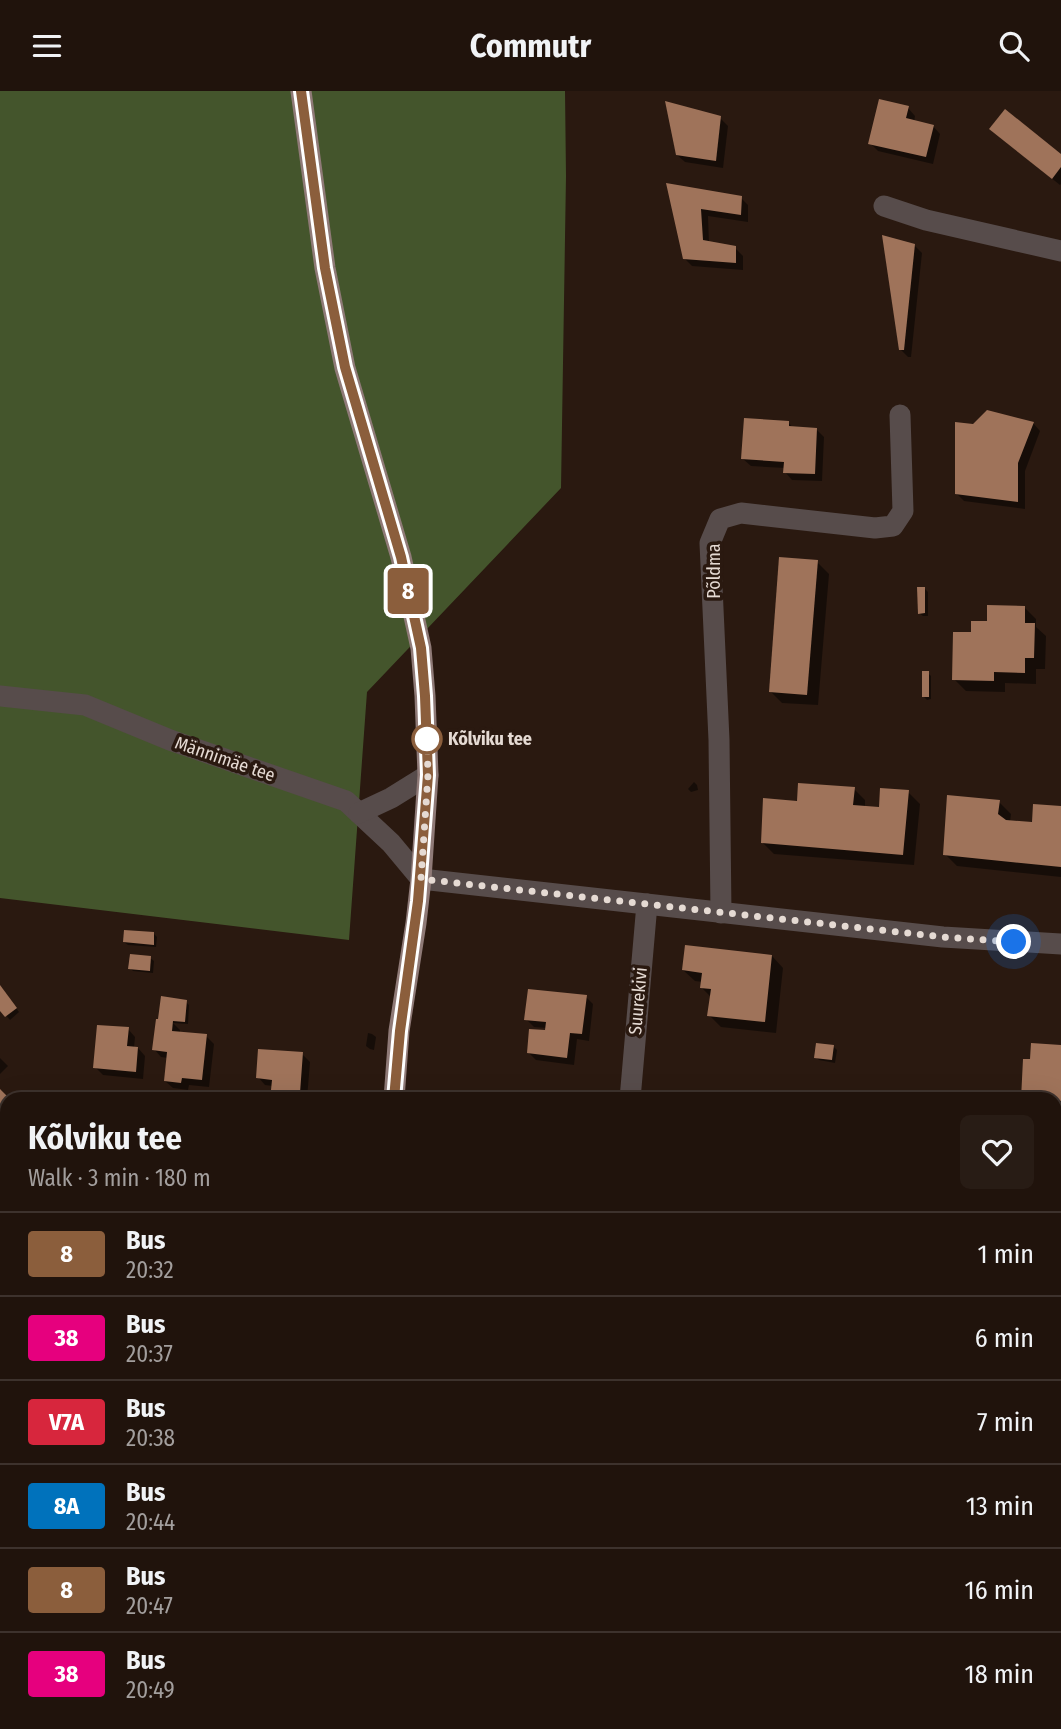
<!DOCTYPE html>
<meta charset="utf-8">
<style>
body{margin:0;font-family:"Fira Sans Condensed",sans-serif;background:#281c15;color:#f1f3f6;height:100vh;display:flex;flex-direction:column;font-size:26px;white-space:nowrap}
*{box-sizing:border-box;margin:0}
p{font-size:23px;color:#a29e9d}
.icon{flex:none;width:38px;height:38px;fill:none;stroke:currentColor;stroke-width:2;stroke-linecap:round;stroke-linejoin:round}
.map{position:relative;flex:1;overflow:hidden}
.details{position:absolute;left:0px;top:1001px;width:1062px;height:637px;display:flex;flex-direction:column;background:#20130c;border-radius:21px 21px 0 0;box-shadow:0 7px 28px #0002,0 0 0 2px #3d322d}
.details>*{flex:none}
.badge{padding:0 14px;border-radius:5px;font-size:24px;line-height:46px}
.you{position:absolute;width:35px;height:35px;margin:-18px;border:5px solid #fff;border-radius:50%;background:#1a73e8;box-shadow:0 0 0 10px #1a73e833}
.map>.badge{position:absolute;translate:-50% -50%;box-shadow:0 0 0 4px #fff}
.round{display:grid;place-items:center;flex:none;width:74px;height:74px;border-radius:10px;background:#281c15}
.head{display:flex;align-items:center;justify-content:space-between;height:119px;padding:0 28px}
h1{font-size:33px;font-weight:700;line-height:52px}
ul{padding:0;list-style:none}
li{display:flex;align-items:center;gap:21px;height:84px;padding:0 28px;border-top:2px solid #3d322d}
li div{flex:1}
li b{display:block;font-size:26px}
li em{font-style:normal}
li .badge{min-width:77px;font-weight:700;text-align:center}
header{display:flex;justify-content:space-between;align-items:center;height:91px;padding:0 28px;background:#20130c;font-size:32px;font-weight:700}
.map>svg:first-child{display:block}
</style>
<header><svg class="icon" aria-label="menu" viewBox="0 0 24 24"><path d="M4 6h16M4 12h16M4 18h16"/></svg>Commutr<svg class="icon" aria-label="search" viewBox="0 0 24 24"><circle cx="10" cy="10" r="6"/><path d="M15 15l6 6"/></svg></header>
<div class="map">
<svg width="1061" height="1638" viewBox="0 0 1061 1638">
<rect width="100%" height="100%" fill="#2a1910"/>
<path fill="#44552c" d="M0,0H565L566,85L561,397L367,601L349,849L0,807Z"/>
<g fill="#0007">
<path d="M908,17L915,25L914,31L933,35L940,43L933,73L878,60L870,52Z"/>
<path d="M720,27L728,35L723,77L685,71L677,64Z"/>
<path d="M999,45L1061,65V93L1060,94Z"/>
<path d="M668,94L741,107L748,114V131L708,125L709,152L735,157L743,165V179L692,175L684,167Z"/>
<path d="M914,154L922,162L911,266H908L900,258Z"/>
<path d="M788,331L794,338L817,339L824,346L822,390L792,389L785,381V377L751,375L743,368Z"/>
<path d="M1033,332L1040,340L1025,380V418L964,410L956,402L973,335Z"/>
<path d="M817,471L829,483L818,614L782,612L770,600Z"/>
<path d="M924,497L928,501V525H923L919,522Z"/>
<path d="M1024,516L1036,528V536L1046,545L1045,578H1036V593L1005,592V601L966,600L954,588L973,543L988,532Z"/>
<path d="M928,582L931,585V608L927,609L923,605Z"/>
<path d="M694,691L697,694L698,699L691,701L688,698Z"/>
<path d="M854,698L865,709V717L881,718L908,701L920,713L914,774L774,763L763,752L799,711Z"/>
<path d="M999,711L1011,723L1010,731L1033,733L1061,718V786L957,775L945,763Z"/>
<path d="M154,843L157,846L156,856L128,854L124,851Z"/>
<path d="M772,865L783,877L776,942L721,936L709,924L711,906L702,897L703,891L695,890L683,879Z"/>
<path d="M150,867L154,870L153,882L133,880L130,877Z"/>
<path d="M0,896L19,921L10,929L0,917Z"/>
<path d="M586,906L593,913L589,950L577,948L574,974L536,969L529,962L546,941L547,937L534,936L526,928Z"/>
<path d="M186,911L189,914L188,933L173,932L180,939V942L206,945L214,953L209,996L189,994L188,999L173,997L165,990L168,967L161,966L154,958Z"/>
<path d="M128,938L135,946L134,957H138L145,965L143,988L103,984L95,976Z"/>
<path d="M368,942L372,943L376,946L374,959L370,958L366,955Z"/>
<path d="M1061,955V1016H1055V1008H1024L1032,970Z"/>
<path d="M834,956L837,959L835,972L819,969L816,966Z"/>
<path d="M302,963L310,971L307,1008L280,1006L273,999V995L265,994L258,986Z"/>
<path d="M0,967L8,975L0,983Z"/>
<path d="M0,1001L7,1008V1041L0,1048Z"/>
<path d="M7,1212V1258L0,1266V1214Z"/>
<path d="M235,1631L247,1632L251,1635L250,1638H235L234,1637Z"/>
<path d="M544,1631H620L619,1638H547L543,1634Z"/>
<path d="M636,1631H657V1638H637L635,1637Z"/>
</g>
<g fill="#9f735a">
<path d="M879,8L909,15L906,27L934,34L926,66L868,53Z"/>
<path d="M665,10L721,25L716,70L676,64Z"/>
<path d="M1005,18L1061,63V76L1052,88L989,38Z"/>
<path d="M666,92L742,105L741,124L701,118L703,149L736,155V172L683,168Z"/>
<path d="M882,144L915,153L904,259H899Z"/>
<path d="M987,319L1034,331L1018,372V411L955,403V331L973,333Z"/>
<path d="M744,327L789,330V335L817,337L815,383L783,382L784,371L741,368Z"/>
<path d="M779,466L818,469L807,604L769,601Z"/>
<path d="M917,496H925V522L918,523Z"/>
<path d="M987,514L1025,515V532H1035L1034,567H1025V582L994,581V590L952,589L953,541H971V530H987Z"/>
<rect x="922" y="580" width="7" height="26"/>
<path d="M798,692L855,696L853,714L879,716L880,697L909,699L903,764L761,752L763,707L797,710Z"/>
<path d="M947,704L1000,709L998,723L1006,729L1032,731L1033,713L1061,715V776L943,764Z"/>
<path d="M124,839L154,841V854L123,851Z"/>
<path d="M685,854L772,864L765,931L707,925L711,898L700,897L702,882L682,879Z"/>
<path d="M130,863L151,865L150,880L128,878Z"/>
<path d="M0,894L17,917L5,926L0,920Z"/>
<path d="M528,898L587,904L582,943L570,942L567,967L527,962L529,938L545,939L546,931L524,929Z"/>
<path d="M161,905L187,909L185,931L173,930L172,940L207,943L202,989L182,987L181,992L164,990L167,961L152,959L156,928H158Z"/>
<path d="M97,934L129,936L127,955L138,956L136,981L93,977Z"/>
<path d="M816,952L834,954L832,969L814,967Z"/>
<path d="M1031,952L1061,954V1010L1055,1009V1008H1021L1023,968H1030Z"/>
<path d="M258,958L303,961L300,1002L271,999L272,989L256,987Z"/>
<path d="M0,998L10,1008H7V1034L3,1030L0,1033Z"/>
<path d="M1061,1204V1304L1055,1299V1210Z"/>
<path d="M4,1207L7,1210V1242L0,1250V1212Z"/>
<path d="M542,1631H612V1638H569L542,1635Z"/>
<path d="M634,1631H654V1638L633,1637Z"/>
</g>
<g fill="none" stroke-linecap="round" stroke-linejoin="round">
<g stroke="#574c4b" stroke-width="21">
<path d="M884,115L926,129L1061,160"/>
<path d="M0,605L85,614L170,649L346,710L391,752L421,788L943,846L1061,853"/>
<path d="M359,722L391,707L428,684"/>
<path d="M721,822L719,649L710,452L720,428L741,422L875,437L893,435L903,420L900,324"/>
<path d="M630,1008L647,813"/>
<path d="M0,1126L7,1118"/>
<path d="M503,1638L504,1631"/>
</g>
<g stroke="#8f7a77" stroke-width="21">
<path d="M301,0L325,177L345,277L401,466L421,557L425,605L428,684L421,788L416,832L399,940L394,1008"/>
<path d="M321,1638V1631"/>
</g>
</g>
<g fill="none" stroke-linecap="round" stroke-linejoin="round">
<g stroke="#fff" stroke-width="16">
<path id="line" d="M301,0L325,177L345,276L401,466L421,557L425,605L428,684L418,810L400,940L394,1008"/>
</g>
<use href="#line" stroke="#8b5e3c" stroke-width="10"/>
<path stroke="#e5dad3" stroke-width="7" stroke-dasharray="0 12.6" d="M427,648L428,684L421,788L943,846L1014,851"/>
</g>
<circle fill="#fff" stroke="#8b5e3c" stroke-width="3.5" cx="427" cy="648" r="14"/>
<g text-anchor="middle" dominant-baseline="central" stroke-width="7" stroke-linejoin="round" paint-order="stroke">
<g font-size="18" fill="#e5dad3" stroke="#2a1910">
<text transform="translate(714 480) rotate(-90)">Põldma</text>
<text transform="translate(225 668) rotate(19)">Männimäe tee</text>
<text transform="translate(638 910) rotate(-85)">Suurekivi</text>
</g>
<g font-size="18" font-weight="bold" fill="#e5dad3" stroke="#2a1910" text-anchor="start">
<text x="448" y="648">Kõlviku tee</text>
</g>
</g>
</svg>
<div class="you" style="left:1014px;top:851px"></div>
<b class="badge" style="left:408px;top:500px;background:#8b5e3c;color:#fff">8</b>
<section class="details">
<div class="head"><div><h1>Kõlviku tee</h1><p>Walk · 3 min · 180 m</p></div><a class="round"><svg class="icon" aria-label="heart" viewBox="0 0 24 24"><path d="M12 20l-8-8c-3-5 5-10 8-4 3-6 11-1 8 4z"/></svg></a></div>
<ul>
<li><span class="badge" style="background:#8b5e3c;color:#fff">8</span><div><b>Bus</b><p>20:32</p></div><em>1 min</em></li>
<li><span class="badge" style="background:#e6007e;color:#fff">38</span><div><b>Bus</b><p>20:37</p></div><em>6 min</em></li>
<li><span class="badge" style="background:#d7263d;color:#fff">V7A</span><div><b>Bus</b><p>20:38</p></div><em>7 min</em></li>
<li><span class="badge" style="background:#0072bc;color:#fff">8A</span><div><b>Bus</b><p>20:44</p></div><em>13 min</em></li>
<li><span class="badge" style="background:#8b5e3c;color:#fff">8</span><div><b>Bus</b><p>20:47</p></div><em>16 min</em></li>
<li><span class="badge" style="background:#e6007e;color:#fff">38</span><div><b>Bus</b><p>20:49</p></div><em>18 min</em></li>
</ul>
</section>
</div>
